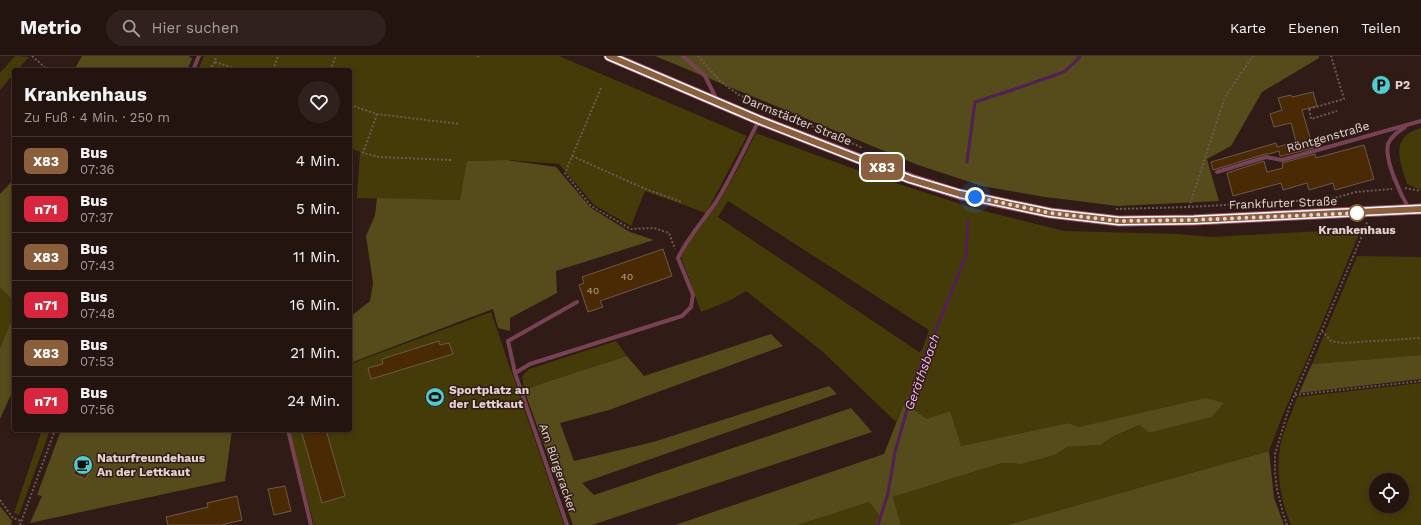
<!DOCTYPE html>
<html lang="de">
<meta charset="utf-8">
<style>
body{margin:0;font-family:"Work Sans",sans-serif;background:#30211e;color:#f1f3f6;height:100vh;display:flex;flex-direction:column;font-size:15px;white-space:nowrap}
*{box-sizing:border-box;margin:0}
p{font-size:13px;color:#a39e9f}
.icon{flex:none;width:22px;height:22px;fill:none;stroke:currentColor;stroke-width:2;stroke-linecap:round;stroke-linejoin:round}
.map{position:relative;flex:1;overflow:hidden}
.sheet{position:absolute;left:12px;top:12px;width:340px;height:364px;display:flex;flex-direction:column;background:#241410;border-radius:4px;box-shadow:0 2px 6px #0003,0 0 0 1px #413330}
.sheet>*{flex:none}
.badge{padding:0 8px;border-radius:6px;font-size:14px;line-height:26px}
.controls{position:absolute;left:1369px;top:417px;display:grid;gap:8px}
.controls a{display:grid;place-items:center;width:40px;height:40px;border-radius:50%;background:#241410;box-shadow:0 2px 6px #0003,0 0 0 1px #413330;font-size:20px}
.you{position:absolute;width:20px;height:20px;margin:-10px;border:3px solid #fff;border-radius:50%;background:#1a73e8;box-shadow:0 0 0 6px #1a73e833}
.map>.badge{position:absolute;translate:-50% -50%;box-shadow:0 0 0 2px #fff}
.round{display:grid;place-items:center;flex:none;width:42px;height:42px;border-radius:21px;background:#30211e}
.head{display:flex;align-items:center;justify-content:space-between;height:68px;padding:0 12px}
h1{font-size:19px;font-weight:700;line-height:30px}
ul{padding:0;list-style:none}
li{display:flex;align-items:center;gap:12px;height:48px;padding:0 12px;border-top:1px solid #413330}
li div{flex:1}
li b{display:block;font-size:15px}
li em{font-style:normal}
li .badge{min-width:44px;font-weight:700;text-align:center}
header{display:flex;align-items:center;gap:24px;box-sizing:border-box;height:56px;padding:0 20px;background:#241410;border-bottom:1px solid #413330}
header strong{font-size:19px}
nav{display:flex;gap:22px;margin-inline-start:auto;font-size:14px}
.search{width:280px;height:36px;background:#30211e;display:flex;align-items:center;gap:10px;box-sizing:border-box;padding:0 14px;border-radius:22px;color:#a39e9f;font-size:15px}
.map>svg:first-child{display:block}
</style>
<header>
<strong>Metrio</strong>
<div class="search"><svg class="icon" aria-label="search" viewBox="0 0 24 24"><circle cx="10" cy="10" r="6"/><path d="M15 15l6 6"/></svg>Hier suchen</div>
<nav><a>Karte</a><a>Ebenen</a><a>Teilen</a></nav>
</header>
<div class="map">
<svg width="1421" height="469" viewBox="0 0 1421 469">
<rect width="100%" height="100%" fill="#301b16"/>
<g fill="#453b09" fill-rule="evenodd">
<path d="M15,0L29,1L17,14H14V18L0,34V17Z"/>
<path d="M204,0H559L747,80L706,157L645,135L631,170L594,149L559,108L507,104L468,105L461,144L357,142L360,96L350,92V14H198Z"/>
<path d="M1421,72V134L1407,128C1400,104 1389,81 1421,72Z"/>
<path d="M756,77L868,118L976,153L1064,175L1178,178L1211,181L1361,173L1308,301L1282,361L1269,395L1007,469H901L893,441L1002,407L1022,408L1055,399L1067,391L1100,389L1114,380L1141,369L1149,377L1212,361L1224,347L1079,371L1068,367L961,390L927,363L913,353L906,342L896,366L823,296L746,235L729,245L701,256L681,201C691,179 709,162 721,142C734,121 745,99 756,77ZM728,145L929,274L922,294L919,296L718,161Z"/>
<path d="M1357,200L1421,201V299L1312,308Z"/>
<path d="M0,232L14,245V258L0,292Z"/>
<path d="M491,256L564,469H314L289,374H350V308Z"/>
<path d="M616,285L627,300L549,325L524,334L522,320L529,313Z"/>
<path d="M1421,327V469H1291C1282,448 1277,423 1279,400C1280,380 1291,360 1297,341ZM1376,424H1402V450H1376Z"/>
<path d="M42,374H50L19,459L14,457Z"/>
<path d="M869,446L879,459L875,469H798Z"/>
</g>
<g fill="#554b1b">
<path d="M82,0H189L192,3L187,14H74Z"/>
<path d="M655,0H1319V2L1262,36L1231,90L1207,103L1219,145L1118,150L1045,141L982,130L918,109Z"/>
<path d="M507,104L556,111L591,152L630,176L654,184L556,215L557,237L510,262V275L498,272L493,253L350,307V261L370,245L373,227L366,180L375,159L377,142L460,144L467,105Z"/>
<path d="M14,123V245L0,232V138Z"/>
<path d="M14,258V332L0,363V292Z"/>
<path d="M771,278L783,290L609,354L560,367L574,405L653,386L829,330L837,338L582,427L594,439L851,352L872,376L592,469H573L524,334L549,325L627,300L644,320Z"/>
<path d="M1421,299V323L1299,337L1312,308Z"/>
<path d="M906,342H918L913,353L927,363L950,355L961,390L1068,367L1079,371L1206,342L1224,347L1212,361L1149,377L1140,369L1114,380L1100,389L1067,391L1055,399L1022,408L1002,407L893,441L901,469H875L879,459L869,446L798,469H675L884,398Z"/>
<path d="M61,374H232L225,425L30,467L42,440L37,439Z"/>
<path d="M1269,395L1274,442L1284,469H1007Z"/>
<path d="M0,450L12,465L11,469H0Z"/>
</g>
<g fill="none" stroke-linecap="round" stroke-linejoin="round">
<g stroke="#541e57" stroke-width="3">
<path d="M967,106L975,46L1012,34L1064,16L1075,6L1080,0"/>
<path d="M878,469L888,437L895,396L909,347L921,310L966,200L968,164"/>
</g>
</g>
<g fill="#492a04" stroke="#6c5a49">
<path d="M1313,36L1317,50L1302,54L1313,92L1282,100H1280L1279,95L1269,98H1265L1213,114L1211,106L1276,87L1277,91L1296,86L1291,67L1274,71L1270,58L1282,54L1278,42L1291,39L1292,41Z"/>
<path d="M1364,89L1374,123L1335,134L1333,127L1309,134L1307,127L1283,134L1281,127L1233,140L1227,117L1264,105L1267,116L1283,112L1282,107L1315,98L1316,102Z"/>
<path d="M663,193L672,220L600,245L603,251L588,256L579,229L584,227L582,221Z"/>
<path d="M439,285L440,289L449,287L453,298L371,323L368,312L383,308L382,303Z"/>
<path d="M301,374H326L345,440L322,447Z"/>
<path d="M81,399L94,405L86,423L73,418Z"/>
<path d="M285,430L291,455L274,459L268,433Z"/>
<path d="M237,440L242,464L221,469H168L166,461L208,451L207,447Z"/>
</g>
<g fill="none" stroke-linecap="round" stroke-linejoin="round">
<g stroke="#6d5955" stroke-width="2" stroke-dasharray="2 2" stroke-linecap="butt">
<path d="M32,0L48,14"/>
<path d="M477,0L480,1"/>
<path d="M698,0L721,26L739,39L863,92"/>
<path d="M215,6L240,14"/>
<path d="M209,14L215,6L216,0"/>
<path d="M273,14L278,0"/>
<path d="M330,14L336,0"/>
<path d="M601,32L565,117L591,150L631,173L654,172L669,177L675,193"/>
<path d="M350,49L377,58L460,68"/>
<path d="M1309,53L1344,43L1331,0"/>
<path d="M1309,53L1311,63L1337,55"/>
<path d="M377,58L363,97L379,101L452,104"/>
<path d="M572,100L643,132L682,146"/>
<path d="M1405,132L1421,135"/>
<path d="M1189,151L1225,41L1253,0"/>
<path d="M1116,153L1189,151L1331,143L1356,136L1392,133"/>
<path d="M1322,275L1331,285L1343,287L1421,282"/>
<path d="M1295,339L1421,325"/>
<path d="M0,444L13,462L21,465"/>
<path d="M20,469L55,374"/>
<path d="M1287,469L1283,457L1277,433L1275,416V398L1289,352L1364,175L1367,166"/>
</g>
<g stroke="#774254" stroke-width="4">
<path d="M683,0L705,20L716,42"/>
<path d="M193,14L199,0"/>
<path d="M1405,71C1399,75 1391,80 1388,88C1384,104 1401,139 1409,153"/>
<path d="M1217,116L1266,101L1282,104L1421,65"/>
<path d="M515,317L530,308L682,260L691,251L693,239L678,202C688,181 703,165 716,146C732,120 745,92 759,64"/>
<path d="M288,374L311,469"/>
<path d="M567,469L515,317L508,285L577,246"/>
</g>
<path stroke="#a75271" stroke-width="11" d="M609,0L759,64L911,123L959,138L1050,157L1119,165L1194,164L1421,153"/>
</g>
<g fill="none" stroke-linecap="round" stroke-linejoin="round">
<g stroke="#fff" stroke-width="9">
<path id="line" d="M609,0L759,64L910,123L960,138L1050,157L1119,165L1194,164L1421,153"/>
</g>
<use href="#line" stroke="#8b5e3c" stroke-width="6"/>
<path stroke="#e4d4d1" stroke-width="4" stroke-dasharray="0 7.2" d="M975,141L1050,157L1119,165L1194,164L1359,157H1357"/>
</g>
<defs>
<g id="parking-disc" transform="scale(1)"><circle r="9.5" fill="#52cdce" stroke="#301b16"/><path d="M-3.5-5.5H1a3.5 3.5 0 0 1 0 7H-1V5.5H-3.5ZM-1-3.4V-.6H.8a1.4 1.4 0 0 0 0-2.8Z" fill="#111"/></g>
<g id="stadium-disc" transform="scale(1)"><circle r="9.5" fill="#52cdce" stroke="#301b16"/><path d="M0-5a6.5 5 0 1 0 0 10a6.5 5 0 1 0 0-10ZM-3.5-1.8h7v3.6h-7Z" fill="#111"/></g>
<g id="cafe-disc" transform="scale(1)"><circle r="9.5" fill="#52cdce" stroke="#301b16"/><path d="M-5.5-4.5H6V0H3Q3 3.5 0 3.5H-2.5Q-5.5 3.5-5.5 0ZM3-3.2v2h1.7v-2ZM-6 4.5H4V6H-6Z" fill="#111"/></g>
</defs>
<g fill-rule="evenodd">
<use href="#parking-disc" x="1381" y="29"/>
<use href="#stadium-disc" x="435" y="341"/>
<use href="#cafe-disc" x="83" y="409"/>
</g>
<circle fill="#fff" stroke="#8b5e3c" stroke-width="2" cx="1357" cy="157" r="8"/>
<g text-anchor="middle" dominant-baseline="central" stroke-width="3" stroke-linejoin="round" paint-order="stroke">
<g font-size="10" fill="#bdaa9e">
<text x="627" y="220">40</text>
<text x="593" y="234">40</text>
</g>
<g font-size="12" font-weight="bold" fill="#e4d4d1" stroke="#301b16" text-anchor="start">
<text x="1395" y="29">P2</text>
<text x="449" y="334">Sportplatz an<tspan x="449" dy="14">der Lettkaut</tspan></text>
<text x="97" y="402">Naturfreundehaus<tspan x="97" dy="14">An der Lettkaut</tspan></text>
</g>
<g font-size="12" fill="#e4d4d1" stroke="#301b16">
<text transform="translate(797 64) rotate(22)">Darmstädter Straße</text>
<text transform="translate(1328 81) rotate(-16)">Röntgenstraße</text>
<text transform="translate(1283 147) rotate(-2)">Frankfurter Straße</text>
<text transform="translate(558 412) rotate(71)">Am Bürgeracker</text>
</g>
<g font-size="12" font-weight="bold" fill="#e4d4d1" stroke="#301b16">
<text x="1357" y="174">Krankenhaus</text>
</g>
<g font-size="13" font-style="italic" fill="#f9b8fb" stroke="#301b16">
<text transform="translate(922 316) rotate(-70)">Geräthsbach</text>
</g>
</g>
</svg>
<div class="controls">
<a><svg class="icon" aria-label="locate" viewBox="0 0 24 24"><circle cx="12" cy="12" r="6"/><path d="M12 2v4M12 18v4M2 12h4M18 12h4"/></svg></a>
</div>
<div class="you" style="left:975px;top:141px"></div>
<b class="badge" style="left:882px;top:111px;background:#8b5e3c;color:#fff">X83</b>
<section class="sheet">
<div class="head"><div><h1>Krankenhaus</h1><p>Zu Fuß · 4 Min. · 250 m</p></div><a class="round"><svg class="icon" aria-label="heart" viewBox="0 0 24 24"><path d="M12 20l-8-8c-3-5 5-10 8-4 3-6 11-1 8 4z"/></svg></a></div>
<ul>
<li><span class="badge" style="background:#8b5e3c;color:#fff">X83</span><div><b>Bus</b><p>07:36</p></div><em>4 Min.</em></li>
<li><span class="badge" style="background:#d7263d;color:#fff">n71</span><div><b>Bus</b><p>07:37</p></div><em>5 Min.</em></li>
<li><span class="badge" style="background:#8b5e3c;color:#fff">X83</span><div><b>Bus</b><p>07:43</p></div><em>11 Min.</em></li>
<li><span class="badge" style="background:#d7263d;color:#fff">n71</span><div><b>Bus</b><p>07:48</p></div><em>16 Min.</em></li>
<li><span class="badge" style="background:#8b5e3c;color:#fff">X83</span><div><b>Bus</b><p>07:53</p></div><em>21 Min.</em></li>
<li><span class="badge" style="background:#d7263d;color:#fff">n71</span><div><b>Bus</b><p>07:56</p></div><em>24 Min.</em></li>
</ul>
</section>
</div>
